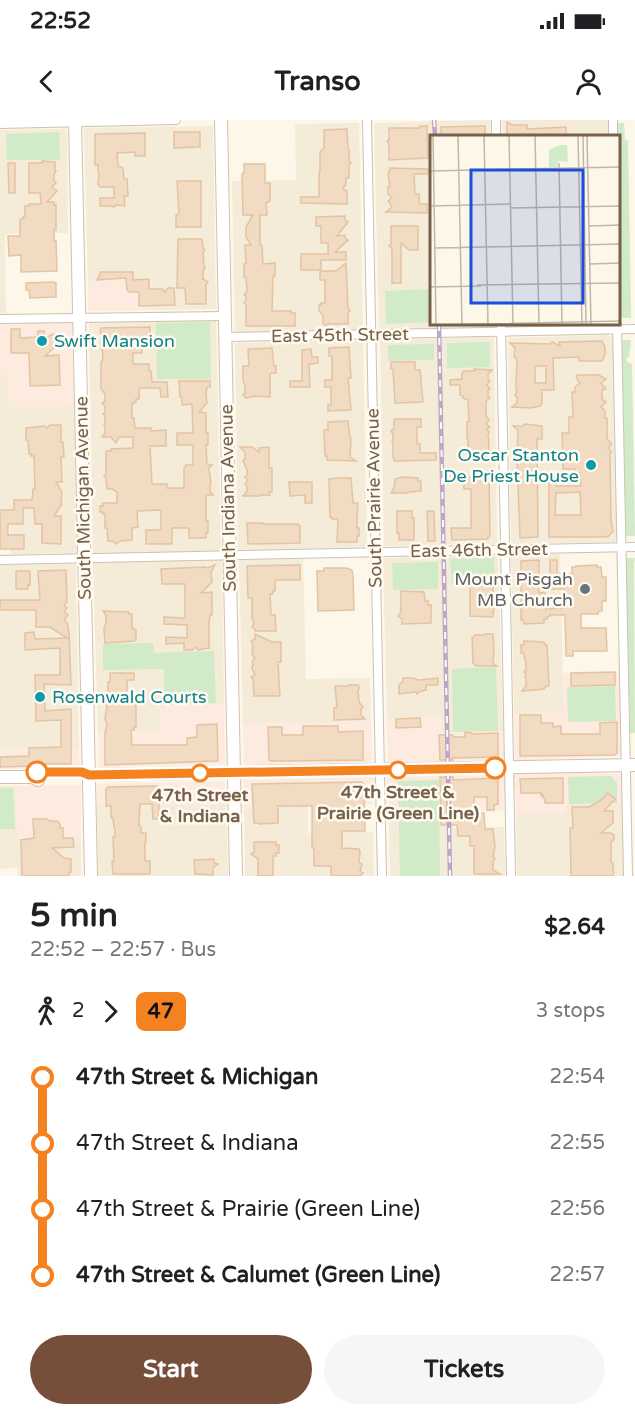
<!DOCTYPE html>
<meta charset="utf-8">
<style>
body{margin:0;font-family:"Varela Round",sans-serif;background:#f6f6f6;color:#202124;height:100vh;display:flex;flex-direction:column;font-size:22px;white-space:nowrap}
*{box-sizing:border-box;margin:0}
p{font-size:20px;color:#757577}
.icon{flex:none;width:33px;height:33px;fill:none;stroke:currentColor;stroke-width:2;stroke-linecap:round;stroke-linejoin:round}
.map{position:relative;height:756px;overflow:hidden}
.details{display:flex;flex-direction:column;background:#fff;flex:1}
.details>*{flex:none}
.badge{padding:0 12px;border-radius:9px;font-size:21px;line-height:39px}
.map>.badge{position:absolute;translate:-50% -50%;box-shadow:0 0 0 3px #fff}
.legs{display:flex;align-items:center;gap:9px;height:66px;padding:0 30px;font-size:20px}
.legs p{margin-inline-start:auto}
.head{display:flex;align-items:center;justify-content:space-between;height:102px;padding:0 30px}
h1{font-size:33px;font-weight:800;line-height:45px}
.button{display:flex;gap:12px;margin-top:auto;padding:12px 30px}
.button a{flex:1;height:69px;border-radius:36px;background:#774e39;color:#fff;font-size:24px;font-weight:800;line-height:69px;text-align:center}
.button a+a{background:#f6f6f6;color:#202124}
ul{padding:0 30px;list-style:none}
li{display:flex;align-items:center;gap:21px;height:66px;font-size:22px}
li i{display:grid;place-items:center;width:9px;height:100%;margin:0 8px;background:currentColor}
li i::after{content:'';width:15px;height:15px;margin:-8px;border:4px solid;border-radius:50%;background:#fff}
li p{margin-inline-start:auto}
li:first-child i{background:linear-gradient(#0000 50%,currentColor 0)}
li:last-child i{background:linear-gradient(currentColor 50%,#0000 0)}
.status{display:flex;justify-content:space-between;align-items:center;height:42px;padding:0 30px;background:#fff;direction:ltr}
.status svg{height:16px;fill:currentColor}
header{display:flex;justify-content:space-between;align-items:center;height:78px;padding:0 30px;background:#fff;font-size:27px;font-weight:800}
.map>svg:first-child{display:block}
</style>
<div class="status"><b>22:52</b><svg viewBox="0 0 49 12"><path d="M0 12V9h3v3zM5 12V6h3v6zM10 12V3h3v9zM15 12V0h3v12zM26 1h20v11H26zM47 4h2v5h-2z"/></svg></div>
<header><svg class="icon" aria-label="back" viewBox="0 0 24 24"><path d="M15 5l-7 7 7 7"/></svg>Transo<svg class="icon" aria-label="person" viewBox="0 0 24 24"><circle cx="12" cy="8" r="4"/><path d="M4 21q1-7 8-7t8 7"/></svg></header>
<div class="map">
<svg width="635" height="756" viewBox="0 0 635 756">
<rect width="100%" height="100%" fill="#fcf7e9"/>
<g fill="#f4ebd8">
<path d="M490,0V16H431V204H494V207L379,209L374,3Z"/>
<path d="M502,0H608L609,16H503Z"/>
<path d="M359,3L363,210L235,212L232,61L296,60L295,4Z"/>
<path d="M213,6L216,189L152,190L151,159L88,160L84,8Z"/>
<path d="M67,9L68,113L5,114L6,193H0V10Z"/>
<path d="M216,200L221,431L93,434L89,202Z"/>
<path d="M609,215L613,219L617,420L614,422L511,424L508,218Z"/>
<path d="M494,217L497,424L384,426L380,220Z"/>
<path d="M363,220L367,427L238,430L235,223Z"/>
<path d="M0,255H8L9,287L74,286L78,433L10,434V399H0Z"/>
<path d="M511,434H560L564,593L514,594Z"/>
<path d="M498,435L503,611L441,613V597L387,598L383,438Z"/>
<path d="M303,439L306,559L370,558L371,601L243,604L239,440Z"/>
<path d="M222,440L224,584L160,586V611L98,612L93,443Z"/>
<path d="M76,444L79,627L0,629V445Z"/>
<path d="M0,666H16L17,719L81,718V756H18L17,748L0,749Z"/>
<path d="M623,683L624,756H517L516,694H566V684Z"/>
<path d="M226,684L228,756H98L97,687Z"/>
<path d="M308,686V713L373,712L374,756H245L244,688Z"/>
<path d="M453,692V708L504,707L505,756H390L389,694Z"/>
</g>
<g fill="#fcebde">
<path d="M151,159L152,190L88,191V160Z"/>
<path d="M72,202L74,286L9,287L8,255H0V204Z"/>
<path d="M619,552L622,635L621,636L517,640L514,638L513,632L515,629L514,594L564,593L563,553Z"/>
<path d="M224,584L225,644L99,647L98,612L160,611V586Z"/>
<path d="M441,597L442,613L503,611V630L505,632L504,638L503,640H500L389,642L388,640L387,598Z"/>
<path d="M371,601L372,640L369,643L244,646L243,604Z"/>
<path d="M79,627L80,647L0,649V629Z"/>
<path d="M590,652L622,654L623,683L567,684L566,694H516V670L513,666V653Z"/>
<path d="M416,653H421L424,656L505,654L506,667L503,671L504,691L389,694V673L386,669L387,657L389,655L396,654L403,656H413Z"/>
<path d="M362,655L373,656L376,660V668L372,672V684L244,688V660L358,657Z"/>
<path d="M225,661L226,684L97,687V664Z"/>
<path d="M81,665V718L17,719L16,666Z"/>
</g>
<g fill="#d1eac8">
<path d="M617,3H624L625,20H628L631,198H621Z"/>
<path d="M59,12L60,40H7L6,14Z"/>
<path d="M431,169V202L386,204L385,171Z"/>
<path d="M210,202L211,259H157L156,203Z"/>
<path d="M622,220H631L629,237L627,238V242L632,244L635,416H626Z"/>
<path d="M490,222V247L447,248V223Z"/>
<path d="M434,224V240L388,241V225Z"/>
<path d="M494,437L495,463H452L450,439Z"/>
<path d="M626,438H635L634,444L635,613H630Z"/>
<path d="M438,442V469L393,470L392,443Z"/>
<path d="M153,523L154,533L214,531L216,583L164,585V549L103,550V524Z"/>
<path d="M496,547L498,611L453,612L452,549Z"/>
<path d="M615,566L616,601L568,602L567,567Z"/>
<path d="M611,656L617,663V683L569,684L568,657Z"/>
<path d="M439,660L440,756H400L398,661Z"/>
<path d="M0,668H13L15,709H0Z"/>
</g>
<g fill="#f1dbc2" stroke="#e3c4a2" stroke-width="1.5" fill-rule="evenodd">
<path d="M507,2L512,5H527V9L566,7V16H507Z"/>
<path d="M420,6H427L428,38L389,40V24L387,21L389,20V8H420Z"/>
<path d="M485,6V16H441V7Z"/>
<path d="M347,9L348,28L350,32L349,34V41L351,43L349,45V58H346V63L343,69L347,71V84L301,83V77H319V52H320V32L324,28V10Z"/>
<path d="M174,12H200V27L174,28Z"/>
<path d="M145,13V36H135V32L117,33L118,46L123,48L124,59H127L128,76H124L125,86L116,85L114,87L112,86H100V78H114V67H100L98,64L99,54L98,52V45H95V14Z"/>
<path d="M42,41L55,42V51H56L54,54V61L56,63L52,67L57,71L47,82H54V85H56V110H54V121H56L57,151L21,152V135L9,136L8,116H20V99H23V97L25,96V86H29V84H41L40,73H29V43H42Z"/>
<path d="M8,43H15V73H9Z"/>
<path d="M244,44H265V63H270V81L266,83L267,95H260V125H262L263,144L275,143V156L273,157L272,191H291V193H295V206H246V185L244,183L246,180V176L244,175L247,171L246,157H244V144H246L245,125H251L246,117V107L253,95H243L242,54L244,53Z"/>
<path d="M390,48L428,49V54H414L415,74H419V84H427V93L386,92L392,87L388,81L392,78L388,74V67L390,66L388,55Z"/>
<path d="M177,61H201V107H176V95L179,94Z"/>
<path d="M345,96V100L348,102L337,116L345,115V118L348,120L335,132H346V140H321V150H301V134H328V123H321V106H316V97Z"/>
<path d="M391,106H418V130H409L401,123V163H392V130L391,127L389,126L391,124Z"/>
<path d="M178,119H202L203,128L205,130L203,132L204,146L205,148L203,151V159L208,162L206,164V184H186L185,168H177Z"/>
<path d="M346,143L348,188L350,191L348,193V204H327L326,206L323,203V195L319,191V185H321V183H325V160H320V151H336Z"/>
<path d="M100,152H133V160L149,159V169H162L165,172L168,168H174L175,185L139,186V172H129L127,170L126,158L97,160L100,155Z"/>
<path d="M53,162L56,163V177L30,178L29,170H26V163Z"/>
<path d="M150,207V224L142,226V233H133V244H149V251H151L152,262H167L168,277H161L160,268H139V279H136V282L132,284V298H134L135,308H151V311L166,310V326H150L152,364H167V368H184V348L186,345H193V325H177V313H193L192,284L182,285V277H180L179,261H210V267H207L206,274L207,283L199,292L206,293V313H208V325H206L207,344L212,345L209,348L211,363L210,364V371L213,375H206V401H208V413H206V418H189V408H172V424H146V410H161V390L137,391L138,407L132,408V420L120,421L116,424L113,421H108L107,408H105V394H103V392H100V386H103V383H117V372L112,369H107L106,358L104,356L106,354V331H111V329L133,328V317H119L116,323L111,317H102L105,313V307L104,305L105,302V295L103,294L105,292V286L102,283L105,281V274L101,269V242H102L103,236L101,222L103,217L100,212L101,208Z"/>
<path d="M11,209H20V218L38,217V211H44V219L53,214L55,217H58V224L45,236L59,235L60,265L30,266L29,233H11Z"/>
<path d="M602,221L605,227V235L602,241H579V237L553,238L554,270H542V283L540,286L531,288L512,287L517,283V277L515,275L517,272L516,268L517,239L514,237L515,228L510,223L550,224L552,222L560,226L559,222ZM535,246H546V263H535Z"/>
<path d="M349,227L351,258H348L351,290L328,291V285H331V267H325V260H332V236H329V228Z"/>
<path d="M272,228L274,246H276V253H271L270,255V277L255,276L246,278L243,275L245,273V266L243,260V246H249L248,229Z"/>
<path d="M311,229L312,237H318V243L309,244L310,267H290V261H302V230Z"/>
<path d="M391,242H415V250H420L423,282L395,283L393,249H391Z"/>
<path d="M474,249L492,250L488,254V259L490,261L487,265L490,269L488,270V276L490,278L486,281V296L489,300L486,304L490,307L487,309L489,312L488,317L489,319L488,338L468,337V319H467V302H469L468,280L463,278V276L460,275V265H450V260L462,259V253L464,252V251H474Z"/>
<path d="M578,255H600V256L606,259L601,263L606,269L602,270V279L606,282L601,287L605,291V298H607V319L611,323V325L608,328L612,332L610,333L611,400L613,411L608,417H549V353H556V366H581L580,353H575V349H563V339L562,313H569V297H573L572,272H575V267L580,263L577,259L576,256ZM580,372L581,395H555L556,373Z"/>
<path d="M394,299H421V307H417V324H420V333H436V340L394,341L393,336V323L392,321L393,319V314L391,311L394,309Z"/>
<path d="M348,301L350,318L351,319L350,337L356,341L327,340V336H325L324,310H328V302Z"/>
<path d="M524,304L542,306V319H537L538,417L520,418L517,338L518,310L513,306H523Z"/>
<path d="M50,305H61V322H63L64,337H61L62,362H56L62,372L61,383L62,384L54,396H61V424L42,423V404H35L34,388H23V404H8V415H24V429H0V390H14V380H32L33,369H35L34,336H31V334H29L28,320H26V308L44,306L47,308Z"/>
<path d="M240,327H252L259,332V328L269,327V348H272V372H269L270,375H260V376H243L247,371V366L245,364L248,360L245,357L247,355V350L243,341L245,339V332Z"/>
<path d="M403,357L418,358V361H421V371L409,372L407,373H391L394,368L395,359Z"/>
<path d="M463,357H489L490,416H488V419L452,420L451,408H471V369H464Z"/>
<path d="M338,358H351L353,383H358L357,398V408H359V416H357V422H337L338,399H332V397H330L329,359Z"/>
<path d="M289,362H312V383H305V375L290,376Z"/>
<path d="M397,391H412V398H414V420H399V413H397Z"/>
<path d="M427,391H434L435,421H428Z"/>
<path d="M247,403H263V404H297L300,406V423L248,424Z"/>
<path d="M539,440V473L545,472L546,489L565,488L564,469H550V440H557V454H572V447H576V446L597,445V447H601L602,457H606V481H602V491L598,492V494H581V508H606L607,531H573V536H566L565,495H550V496L547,497V499H544V503L524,504L523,500H521V441Z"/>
<path d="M215,445L211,452L212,462L201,473L212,472V495H210L209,502V528L198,530L196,527L192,530H184V523L166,524V517L187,518V505L164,504V497L185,498V464H162L161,449L205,447L207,448Z"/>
<path d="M300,445V460H275V471H273V474H270L271,495H275L276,511H255V509L252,507L254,502L252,499V478H248L247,446Z"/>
<path d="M324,448H346L352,450L353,456L354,490L318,491L317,451H324Z"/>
<path d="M66,450L67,482L64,485L67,488L64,492L68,495L64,500L68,504V511H69L71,565L44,564L45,591L71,589V644H37L32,646L0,647V637L29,636V628L61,627V600L36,601L35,555H60V528L25,530V513L34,512L35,519L67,518L50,507H36V490H0V480H40L38,451Z"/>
<path d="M16,451H30V465H28V469H16Z"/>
<path d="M496,464L493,468L494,483L493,497L470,496V465Z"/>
<path d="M401,471L424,472L425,481H428V485H431V503L402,504V499L398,496L400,494L401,489Z"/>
<path d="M103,491L129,492V494H132V508L136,510V520H134V521L105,523L104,508L106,503V495Z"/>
<path d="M255,514L272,522H281V542H278L280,576H254L253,559L251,557L255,555L252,548L253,544L252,542L255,538L252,535L253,525L251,521L255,519Z"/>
<path d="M485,514H493L494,530L493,543L497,546H476L473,543L472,518L475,515H485Z"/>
<path d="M524,521L544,522L545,525H547L549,566H546L544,569L522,571L526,566V559L525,557L526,554L524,552L526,550V542L525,540L524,533H521V525H524Z"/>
<path d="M615,552V565L571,566V553Z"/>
<path d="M110,553H134V560H127V580H133V582L136,583V607H134V610H131L132,625H187V618L197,617V605L217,604L218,641L105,645V612H106V608L107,606L105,598L107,586L105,582L108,577V562H110Z"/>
<path d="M403,558H413L419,560L438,558V565H426V570L419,572L417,574L416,572L399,574V565L403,561Z"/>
<path d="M349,565H358L360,568L358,570L359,582L363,587L361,589V595L365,599L334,600V588L337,587L335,566H348Z"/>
<path d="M520,595H541V603H553V607L561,606V614H600V603L617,602V633L615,635L520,636Z"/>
<path d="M420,598L421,607L396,608V599Z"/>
<path d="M303,606H338V612L363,611V640L284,641H271L269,640L268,607H282V615H303Z"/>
<path d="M465,612L472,613V614L498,613V637L452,638L453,640H440L439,615H453V617H465Z"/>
<path d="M440,657H453V660L498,658V684L494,685V690H487V677H474V694L484,693L485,709H493L495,726L493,737L495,738L493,743V750L500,754H474V726H470V716H458L457,705H441Z"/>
<path d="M563,658V683H545V678H543V675L541,676V673H521L520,659Z"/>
<path d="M362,662L364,664L365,711H342V728L359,729L360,732L359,742L362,744L360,751L363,753L360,756H331V746H314V728H312V686H278V703L259,704L258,703H254L252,664Z"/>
<path d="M157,666L159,668V699H153L152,684H140L139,705L141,707V713H146V722H145V741H150V754H113L112,741H114L113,717H115V709L114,708L113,698H111V686H106V669L108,667Z"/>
<path d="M608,673L615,679L604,691H613V703L601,713H611L614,715V719L611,722V742L613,744V750L614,752L613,756H571L570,708H573L572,687H589L600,681Z"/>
<path d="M33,699H47L50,701H57L60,704V708H63V718H73L74,727L52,728L64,738L71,739V752H69V756H22L21,720L34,718Z"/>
<path d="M254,722H276V725H279V733H276V736H273V756H258V739L251,734L254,732Z"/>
<path d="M214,739V743L218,744L213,748V755L195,754L194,740Z"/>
</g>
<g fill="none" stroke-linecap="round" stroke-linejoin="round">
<g stroke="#cec1af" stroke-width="10">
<g id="street">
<path d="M367,0L382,756"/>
<path d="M496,0V16"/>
<path d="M613,0V16"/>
<path d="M0,4L176,0"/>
<path d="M0,199L225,196"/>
<path d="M501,204L511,756"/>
<path d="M617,204L628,756"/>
<path d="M225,217L635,209"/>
<path d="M0,440L635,427"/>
</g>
</g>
<g stroke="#d1c2ad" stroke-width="14">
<g id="secondary">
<path d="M75,0L91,756"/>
<path d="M221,0L236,756"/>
<path d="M0,657H32L38,660"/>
<path d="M32,657L37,652H82L89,655L635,645"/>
</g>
</g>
<use href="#street" stroke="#fff" stroke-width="8"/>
<use href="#secondary" stroke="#fff" stroke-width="12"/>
<g stroke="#bca7c7" stroke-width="4.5">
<g id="rail">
<path d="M434,0L435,16"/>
<path d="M439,204L450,756"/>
</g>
</g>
<use href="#rail" stroke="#fffbf0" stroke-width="2" stroke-dasharray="7" stroke-linecap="butt"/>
</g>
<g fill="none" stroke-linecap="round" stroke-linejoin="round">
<g stroke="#fff" stroke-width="14">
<path id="line-1" d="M37,652H82L89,655L495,648"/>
</g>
<use href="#line-1" stroke="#f58220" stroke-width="9"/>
</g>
<g fill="#0f9aa8" stroke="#fffbf0" stroke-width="2">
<circle cx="42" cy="221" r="6"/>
<circle cx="591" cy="345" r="6"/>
<circle cx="40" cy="577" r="6"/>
</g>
<circle fill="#6b7280" stroke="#fffbf0" stroke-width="2" cx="585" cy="469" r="6"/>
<g fill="#fff" stroke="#f58220" stroke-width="3">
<circle cx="495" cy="648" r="10"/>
<circle cx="398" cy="650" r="8"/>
<circle cx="37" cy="652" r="10"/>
<circle cx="200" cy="653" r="8"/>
</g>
<g text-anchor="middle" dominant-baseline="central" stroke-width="5" stroke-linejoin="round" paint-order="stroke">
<g font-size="18" fill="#77614d" stroke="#fffbf0">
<text transform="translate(340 215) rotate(-1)">East 45th Street</text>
<text transform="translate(83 378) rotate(-91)">South Michigan Avenue</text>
<text transform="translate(228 378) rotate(-91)">South Indiana Avenue</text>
<text transform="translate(374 378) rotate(-91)">South Prairie Avenue</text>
<text transform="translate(479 430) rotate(-1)">East 46th Street</text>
</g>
<g font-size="18" fill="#0d838f" stroke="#fffbf0" text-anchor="start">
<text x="54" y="221">Swift Mansion</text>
<text x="579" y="335" text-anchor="end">Oscar Stanton<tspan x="579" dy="21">De Priest House</tspan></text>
<text x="52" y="577">Rosenwald Courts</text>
</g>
<g font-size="18" fill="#5b616d" stroke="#fffbf0" text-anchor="end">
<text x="573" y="459">Mount Pisgah<tspan x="573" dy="21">MB Church</tspan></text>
</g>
<g font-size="18" font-weight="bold" fill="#77614d" stroke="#fffbf0">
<text x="398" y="672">47th Street &amp;<tspan x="398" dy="21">Prairie (Green Line)</tspan></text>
<text x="200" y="675">47th Street<tspan x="200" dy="21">&amp; Indiana</tspan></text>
</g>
</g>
<g transform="translate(430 15)">
<rect width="190" height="190" fill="#fcf7e9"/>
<path d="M130,10H137L138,27L128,26L127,32H119V15Z" fill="#d1eac8"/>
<path fill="none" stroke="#c3b6a6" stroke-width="1.5" d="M3,0L6,190M28,0L32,190M54,0L58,190M79,0L83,190M105,0L109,190M148,0L152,190M153,0L156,190M157,0L161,190M129,28L132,190M0,36L191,32M0,71L81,69M81,73L191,71M159,91L191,90M5,113L191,109M160,129L191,128M47,150L191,148M0,152L51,151M6,190L191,186"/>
<path fill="#1d4ed8" fill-opacity="0.15" stroke="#1d4ed8" stroke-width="3" d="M41,35H153V168H41Z"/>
<rect width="190" height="190" fill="none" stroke="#77614d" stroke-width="3"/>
</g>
</svg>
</div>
<section class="details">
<div class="head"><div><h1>5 min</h1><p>22:52 – 22:57 · Bus</p></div><b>$2.64</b></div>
<div class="legs"><svg class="icon" aria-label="walk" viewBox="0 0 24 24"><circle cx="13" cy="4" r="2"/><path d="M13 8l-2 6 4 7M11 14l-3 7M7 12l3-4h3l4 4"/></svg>2<svg class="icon" aria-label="forward" viewBox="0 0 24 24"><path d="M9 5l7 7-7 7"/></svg><b class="badge" style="background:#f58220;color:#111">47</b><p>3 stops</p></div>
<ul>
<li><i style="color:#f58220"></i><b>47th Street &amp; Michigan</b><p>22:54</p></li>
<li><i style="color:#f58220"></i><span>47th Street &amp; Indiana</span><p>22:55</p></li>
<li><i style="color:#f58220"></i><span>47th Street &amp; Prairie (Green Line)</span><p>22:56</p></li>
<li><i style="color:#f58220"></i><b>47th Street &amp; Calumet (Green Line)</b><p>22:57</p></li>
</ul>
<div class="button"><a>Start</a><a>Tickets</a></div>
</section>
